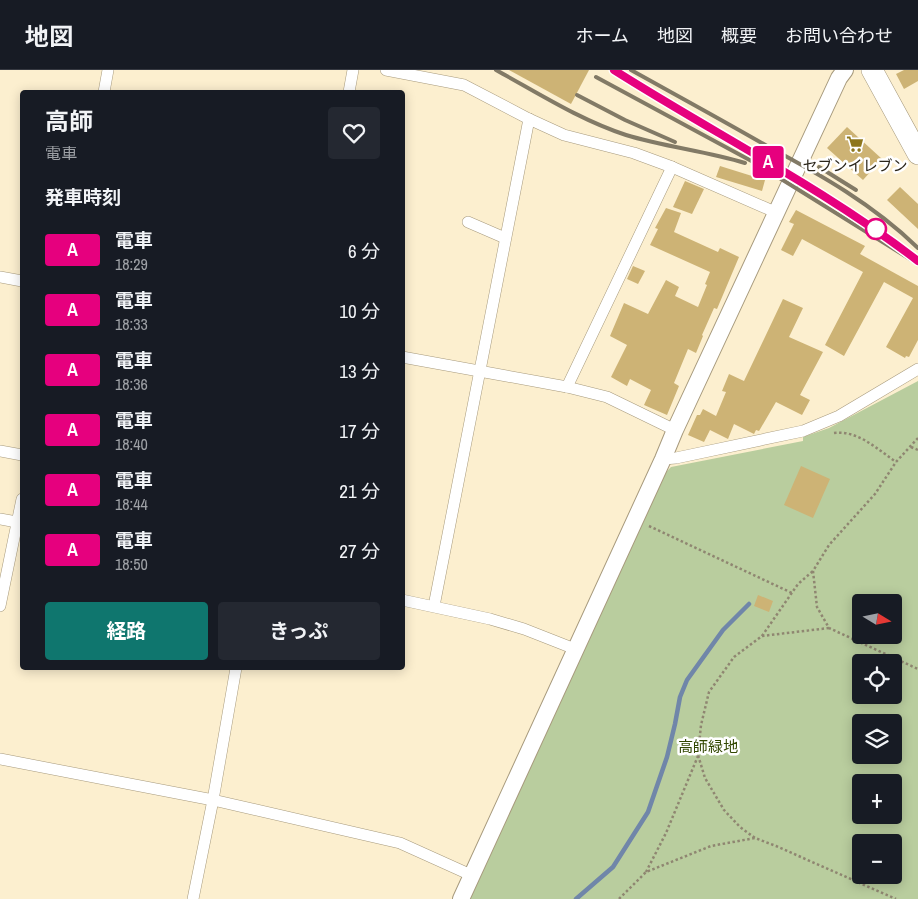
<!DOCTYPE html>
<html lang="ja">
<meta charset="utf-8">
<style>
body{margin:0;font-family:"Archivo Narrow","Noto Sans JP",sans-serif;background:#242831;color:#f1f3f6;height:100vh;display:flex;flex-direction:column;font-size:19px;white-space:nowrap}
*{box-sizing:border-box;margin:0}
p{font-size:16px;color:#9ea1a6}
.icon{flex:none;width:28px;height:28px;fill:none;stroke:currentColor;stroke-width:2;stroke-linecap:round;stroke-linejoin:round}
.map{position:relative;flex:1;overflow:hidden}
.panel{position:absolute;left:20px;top:20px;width:385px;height:580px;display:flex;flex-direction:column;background:#171b24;border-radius:5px;box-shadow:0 2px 12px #0003}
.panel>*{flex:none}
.badge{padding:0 10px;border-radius:4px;font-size:18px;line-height:32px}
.needle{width:32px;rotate:100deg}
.tools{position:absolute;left:852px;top:524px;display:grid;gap:10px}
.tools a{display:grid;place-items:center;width:50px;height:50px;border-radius:5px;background:#171b24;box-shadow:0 2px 12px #0003;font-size:25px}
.map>.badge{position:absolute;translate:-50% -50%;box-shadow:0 0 0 2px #fff}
h2{padding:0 25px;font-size:19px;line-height:45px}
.round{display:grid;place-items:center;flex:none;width:52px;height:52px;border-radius:5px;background:#242831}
.overview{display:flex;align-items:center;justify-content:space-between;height:85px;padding:0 25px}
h1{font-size:24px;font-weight:700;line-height:38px}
.button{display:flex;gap:10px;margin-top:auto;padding:10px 25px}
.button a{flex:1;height:58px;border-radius:5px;background:#0f766e;color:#fff;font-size:20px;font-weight:700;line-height:58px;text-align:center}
.button a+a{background:#242831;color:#f1f3f6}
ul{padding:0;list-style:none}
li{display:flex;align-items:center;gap:15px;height:60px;padding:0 25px}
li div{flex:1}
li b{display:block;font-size:19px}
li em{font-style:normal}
li .badge{min-width:55px;font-weight:700;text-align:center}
header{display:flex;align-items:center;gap:30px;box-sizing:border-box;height:70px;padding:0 25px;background:#171b24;border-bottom:1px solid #363941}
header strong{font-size:24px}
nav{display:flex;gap:28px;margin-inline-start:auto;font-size:18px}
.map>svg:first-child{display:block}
</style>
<header>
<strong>地図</strong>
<nav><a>ホーム</a><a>地図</a><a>概要</a><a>お問い合わせ</a></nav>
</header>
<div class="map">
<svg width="918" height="829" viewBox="0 0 918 829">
<rect width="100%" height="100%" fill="#fcefcf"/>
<path fill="#b9cd9e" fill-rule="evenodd" d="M918,311V829H470L665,403L671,397L803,371V367L829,358ZM861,532H894V565H861ZM861,592H894V625H861ZM861,652H894V685H861ZM861,712H894V745H861ZM861,772H894V805H861Z"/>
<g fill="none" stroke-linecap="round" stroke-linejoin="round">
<path stroke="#7086a9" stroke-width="4.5" d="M576,829L613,797L648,742L667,687L675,654L680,627L687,610L723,560L749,534"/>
</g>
<g fill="#cdb375">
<path d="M509,0H589L571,34Z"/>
<path d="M904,0H918V11L904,19L896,4Z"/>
<path d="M847,57L882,89L863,110L827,78Z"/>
<path d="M720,96L765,110L762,121L716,107Z"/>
<path d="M685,111L704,119L692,144L673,137Z"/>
<path d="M900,117L918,134V159L887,130Z"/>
<path d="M666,138L681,143L674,162L718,182L720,178L739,187L717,239L714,238L702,265L703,266L696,283L688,279L674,313L679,316L667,345L644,335L651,320L630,309L627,316L611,307L627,275L610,266L624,233L648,244L666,210L679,217L675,226L698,237L707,215L705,214L710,202L650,175L658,159L655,158Z"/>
<path d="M796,140L865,176L860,184L918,216V270L909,287L906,286L905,288L886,277L913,228L884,212L844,286L825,275L863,202L802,169L793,186L781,180L794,154L789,152Z"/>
<path d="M633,196L645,201L638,214L627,209Z"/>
<path d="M783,229L803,238L789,267L823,282L800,325L810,330L802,345L776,332L759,361L756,360L754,364L734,354L728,369L710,360L704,372L688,365L697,345H700L703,339L716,346L726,322L722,321L729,304L744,311Z"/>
<path d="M801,396L830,409L813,448L784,435Z"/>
<path d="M758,525L773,531L769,542L754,536Z"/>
</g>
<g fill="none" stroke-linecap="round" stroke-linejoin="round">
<g stroke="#a79a7d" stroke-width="12">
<g id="street">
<path d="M386,0L464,15L529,49L564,65L634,83L672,97L775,142"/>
<path d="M104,22L108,0"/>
<path d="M349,22L353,0"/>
<path d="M468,152L505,168"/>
<path d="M0,207L22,211"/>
<path d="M402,287L567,317L607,327L675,360"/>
<path d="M567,317L672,97"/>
<path d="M0,381L22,385"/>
<path d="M663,389L676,388L803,361L839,346L918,299"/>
<path d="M0,449L22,453"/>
<path d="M402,530L490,549L524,559L575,579"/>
<path d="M0,536L22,429"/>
<path d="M434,536L529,49"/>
<path d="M0,689L213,730L400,773L471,805"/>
<path d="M193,829L213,730L236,598"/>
</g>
</g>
<g stroke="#a79a7d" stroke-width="18">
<path id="secondary" d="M461,829L663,389L675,360L839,8L845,0"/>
</g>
<g stroke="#a79a7d" stroke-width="22">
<path id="highway" d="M872,0L918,84"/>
</g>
<g stroke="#8f8671" stroke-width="2.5" stroke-dasharray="2.5 2.5" stroke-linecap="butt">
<path d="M834,363C858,360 877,379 896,392"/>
<path d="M918,368L896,392L875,424L829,475L813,501L817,537L829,558L918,599"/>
<path d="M911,377L918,380"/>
<path d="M649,456L792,523"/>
<path d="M829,558L762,566L734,587L709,622L701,655L698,685L705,708L724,740L740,757L755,768L776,776L896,829"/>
<path d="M762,566L798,514L813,501"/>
<path d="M646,802L666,763L698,686"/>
<path d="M619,829L646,802L711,776L755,768"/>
</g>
<use href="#street" stroke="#fff" stroke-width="11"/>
<use href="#secondary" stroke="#fff" stroke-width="16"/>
<use href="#highway" stroke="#fff" stroke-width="21"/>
<g stroke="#827a66" stroke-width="4">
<path d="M496,0C538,23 580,50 626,65C665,77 706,81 745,93"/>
<path d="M613,0L792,106L888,168"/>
<path d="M631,0C676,25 722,50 767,76C821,105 874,135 918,178"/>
<path d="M596,7L757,94L918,194"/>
<path d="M577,25L625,50L675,72"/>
<path d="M819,97L856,120"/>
</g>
</g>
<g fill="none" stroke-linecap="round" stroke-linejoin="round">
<g stroke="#fff" stroke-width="11">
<path id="line" d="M614,0C715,64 823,118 918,191"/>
</g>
<use href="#line" stroke="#e6007e" stroke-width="8"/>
</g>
<defs>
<g id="supermarket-bare" transform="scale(1.35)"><path d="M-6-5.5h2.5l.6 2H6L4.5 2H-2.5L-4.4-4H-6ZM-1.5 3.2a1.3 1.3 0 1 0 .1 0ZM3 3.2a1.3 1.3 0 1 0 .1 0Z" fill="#8e771d" stroke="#fff" stroke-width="2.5" paint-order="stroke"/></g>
</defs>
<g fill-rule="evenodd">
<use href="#supermarket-bare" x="855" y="74"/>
</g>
<circle fill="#fff" stroke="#e6007e" stroke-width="2.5" cx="876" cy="159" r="10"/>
<g text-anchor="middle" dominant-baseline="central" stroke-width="5" stroke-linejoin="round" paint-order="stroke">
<g font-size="15" fill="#2a251a" stroke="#fff">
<text x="855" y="95">セブンイレブン</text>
</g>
<g font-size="15" fill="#324701" stroke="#fff">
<text x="708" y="676">高師緑地</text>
</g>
</g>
</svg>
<div class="tools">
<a><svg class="needle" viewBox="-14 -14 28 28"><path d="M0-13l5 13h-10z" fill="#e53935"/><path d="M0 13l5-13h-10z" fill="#9ea1a6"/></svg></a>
<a><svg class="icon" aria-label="locate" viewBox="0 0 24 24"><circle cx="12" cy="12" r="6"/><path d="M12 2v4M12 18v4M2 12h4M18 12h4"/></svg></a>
<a><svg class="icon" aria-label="layers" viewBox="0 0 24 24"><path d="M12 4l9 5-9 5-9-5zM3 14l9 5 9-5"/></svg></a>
<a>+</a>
<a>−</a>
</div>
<b class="badge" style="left:768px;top:92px;background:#e6007e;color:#fff">A</b>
<section class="panel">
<div class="overview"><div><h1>高師</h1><p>電車</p></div><a class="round"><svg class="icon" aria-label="heart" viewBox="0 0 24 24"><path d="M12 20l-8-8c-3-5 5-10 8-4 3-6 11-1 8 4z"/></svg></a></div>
<h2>発車時刻</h2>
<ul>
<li><span class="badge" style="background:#e6007e;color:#fff">A</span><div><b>電車</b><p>18:29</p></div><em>6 分</em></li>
<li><span class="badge" style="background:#e6007e;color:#fff">A</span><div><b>電車</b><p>18:33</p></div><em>10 分</em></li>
<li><span class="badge" style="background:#e6007e;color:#fff">A</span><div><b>電車</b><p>18:36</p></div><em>13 分</em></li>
<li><span class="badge" style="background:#e6007e;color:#fff">A</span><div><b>電車</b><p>18:40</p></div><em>17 分</em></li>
<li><span class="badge" style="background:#e6007e;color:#fff">A</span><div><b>電車</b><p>18:44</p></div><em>21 分</em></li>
<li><span class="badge" style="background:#e6007e;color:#fff">A</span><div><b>電車</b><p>18:50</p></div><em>27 分</em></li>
</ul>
<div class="button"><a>経路</a><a>きっぷ</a></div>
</section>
</div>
